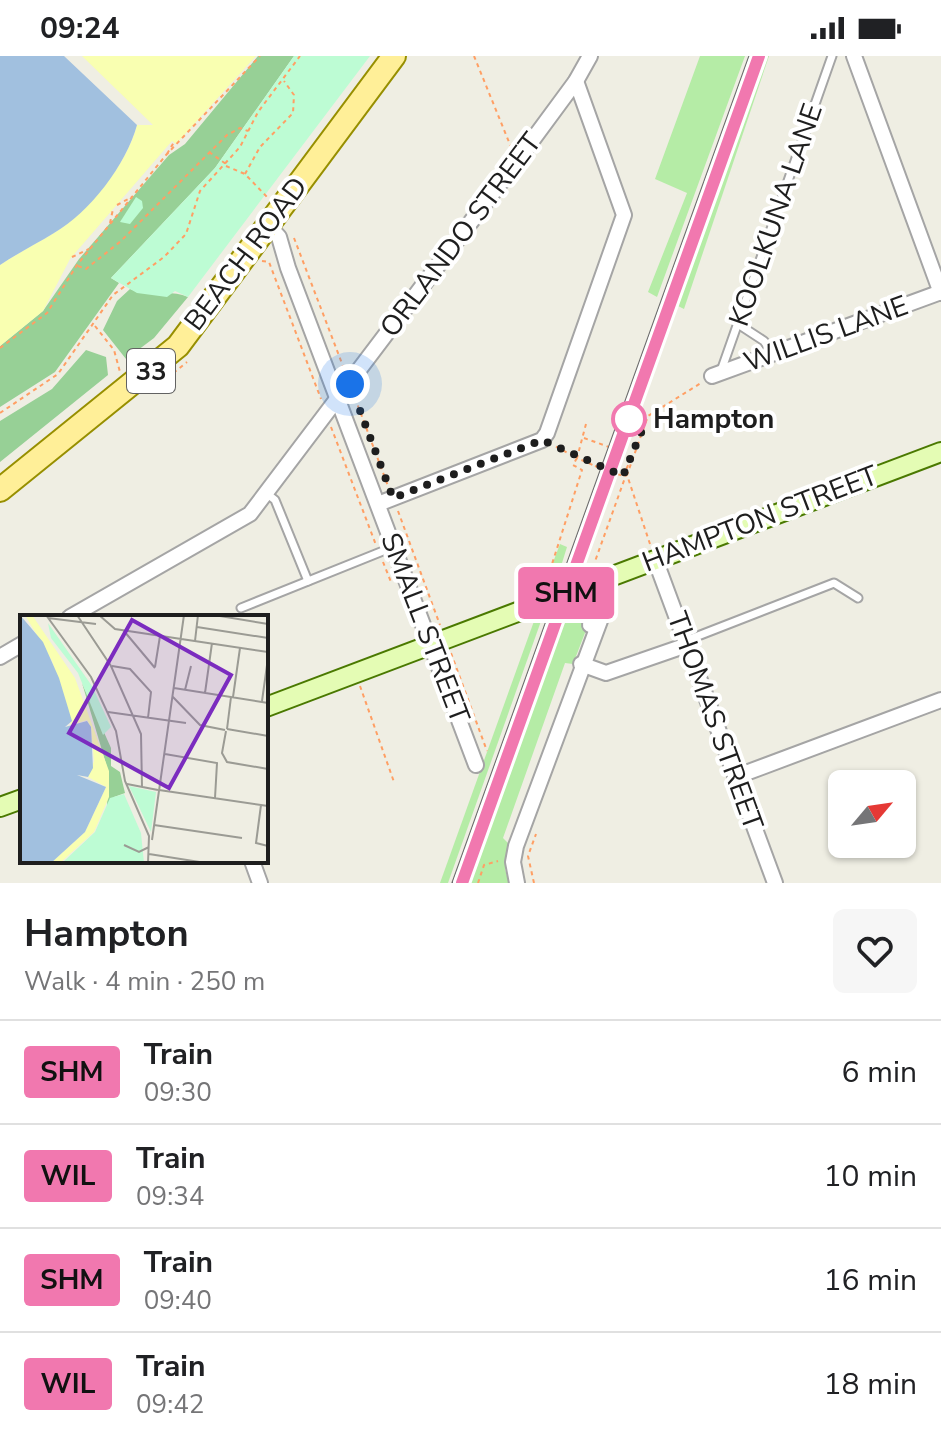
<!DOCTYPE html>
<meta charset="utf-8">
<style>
body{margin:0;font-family:"Nunito Sans",sans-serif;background:#f6f6f6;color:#202124;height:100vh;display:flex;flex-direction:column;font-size:30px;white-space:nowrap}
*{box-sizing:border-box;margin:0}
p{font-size:26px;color:#757577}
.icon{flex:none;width:44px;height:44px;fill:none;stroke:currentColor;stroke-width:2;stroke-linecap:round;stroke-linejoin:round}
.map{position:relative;height:827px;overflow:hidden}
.details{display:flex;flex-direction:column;background:#fff;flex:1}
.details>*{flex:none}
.badge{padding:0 16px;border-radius:6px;font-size:28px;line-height:52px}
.needle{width:52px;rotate:61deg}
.buttons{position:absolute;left:828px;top:714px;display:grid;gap:16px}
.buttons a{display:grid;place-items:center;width:88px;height:88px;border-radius:12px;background:#fff;box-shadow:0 2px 6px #0004;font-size:40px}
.you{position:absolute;width:40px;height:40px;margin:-20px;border:6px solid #fff;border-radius:50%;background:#1a73e8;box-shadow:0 0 0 12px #1a73e833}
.map>.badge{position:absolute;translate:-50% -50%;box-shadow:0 0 0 4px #fff}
.round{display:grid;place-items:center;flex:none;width:84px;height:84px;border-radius:12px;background:#f6f6f6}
.overview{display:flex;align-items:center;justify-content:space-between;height:136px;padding:0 24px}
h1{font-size:38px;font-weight:700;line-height:60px}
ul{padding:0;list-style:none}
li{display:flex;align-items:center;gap:24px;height:104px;padding:0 24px;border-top:2px solid #e0e0e0}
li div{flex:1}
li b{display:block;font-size:30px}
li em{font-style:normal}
li .badge{min-width:88px;font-weight:700;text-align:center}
.status{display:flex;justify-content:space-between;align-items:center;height:56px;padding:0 40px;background:#fff;direction:ltr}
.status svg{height:22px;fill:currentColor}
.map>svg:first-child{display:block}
</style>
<div class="status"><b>09:24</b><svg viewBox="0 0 49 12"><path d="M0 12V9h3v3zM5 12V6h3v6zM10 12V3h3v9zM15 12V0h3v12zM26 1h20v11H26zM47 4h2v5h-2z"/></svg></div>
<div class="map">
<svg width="941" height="827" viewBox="0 0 941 827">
<rect width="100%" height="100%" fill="#efeee3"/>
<g fill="#b5eca6">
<path d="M700,0H745L657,241L648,236L687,137L655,123Z"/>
<path d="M766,0H769L684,253L678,250Z"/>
<path d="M560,488L567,491L556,526L544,530Z"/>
<path d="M574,545L576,565L588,569L573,608L565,607L503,782L510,789L505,813L509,827H469L567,548Z"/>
<path d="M546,551L448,827H440L538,554Z"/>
</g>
<g fill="#97d096">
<path d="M258,0H294L215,112L111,222L119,227L55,316L0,351V290L43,255L79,203L169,99L185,88Z"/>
<path d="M130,233C148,242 169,232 188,241L154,282L126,303L103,274L117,245Z"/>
<path d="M86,294L106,301L108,319L0,406V365L52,333Z"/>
</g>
<path fill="#f9ffb1" d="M82,0H256L176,88L172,85L70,203L43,255L0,290V209C18,197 36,188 54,177C89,156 127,108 137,69H153Z"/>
<g fill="#bdfcd4">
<path d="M294,0H370L188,241L175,235L167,241L137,237L111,222L215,112Z"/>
<path d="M136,141L142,145L143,152L130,168L120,166Z"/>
</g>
<path fill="#a1c0df" d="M0,0H64L137,69C126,109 90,156 54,177C36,188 18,197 0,209Z"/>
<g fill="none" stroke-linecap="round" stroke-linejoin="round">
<g stroke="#a5a5a5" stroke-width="11">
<g id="service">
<path d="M738,268L764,285L772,297"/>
<path d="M721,315L832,0"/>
<path d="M266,437L275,444L308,525"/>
<path d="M241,552L393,491"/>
<path d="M685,585L834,527L858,542"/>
</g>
</g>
<g stroke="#a5a5a5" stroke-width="18">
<g id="minor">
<path d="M854,0L941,237"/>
<path d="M268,169L279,181L288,212L476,709"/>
<path d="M712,320L941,236"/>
<path d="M378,448L542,384L547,377L624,159L576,25"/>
<path d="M655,503L775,827"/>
<path d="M586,529L593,550L590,569"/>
<path d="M70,561L250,458L520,101L576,25L590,0"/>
<path d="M0,601L22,588"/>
<path d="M581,608L606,617L687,589"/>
<path d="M735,721L941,644"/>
<path d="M252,805L260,827"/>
<path d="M517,827L513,806L516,790L601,562L605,548L600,523"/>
</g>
</g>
<g stroke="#4a7900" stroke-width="22">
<g id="secondary">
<path d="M266,651L941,396"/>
<path d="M0,751L22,743"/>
</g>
</g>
<g stroke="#978f00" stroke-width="26">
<path id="primary" d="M0,434L178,290L394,0"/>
</g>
<g stroke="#ff9f64" stroke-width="2" stroke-dasharray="4 4" stroke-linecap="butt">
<path d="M474,0L511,91"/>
<path d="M209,96L226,108"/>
<path d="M167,98L174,86"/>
<path d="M226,110L245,118L267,141"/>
<path d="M245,118L260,91L293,57L294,39L284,25"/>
<path d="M117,149L132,141"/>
<path d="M110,167L113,153"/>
<path d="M294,182L343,310"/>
<path d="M72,201L89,193"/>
<path d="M262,205L269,206L321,343"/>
<path d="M78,210L86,213L121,185L227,79L240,72L248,75"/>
<path d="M95,270L114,294L120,316"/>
<path d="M0,292L47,257L77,209L166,99L260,0"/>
<path d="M161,327L187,306"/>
<path d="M355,342L388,430"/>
<path d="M0,357L58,318L113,239L164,201L186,178L200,135L240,91L258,56L300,0"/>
<path d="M632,362L644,366"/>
<path d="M586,368L577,402L595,410"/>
<path d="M331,371L376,489"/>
<path d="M628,372L640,376"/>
<path d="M584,382L609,391"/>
<path d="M623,420L631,403"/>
<path d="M398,455L440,569"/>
<path d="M650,488L627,419L648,360L701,327"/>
<path d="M383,506L391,526"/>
<path d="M593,511L626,419"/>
<path d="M545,530L582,414L573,409L577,402L555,390"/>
<path d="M546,563H563L574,552"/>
<path d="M451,597L487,695"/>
<path d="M360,630L394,726"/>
<path d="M478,827L484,809L498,805"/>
<path d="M534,827L528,800L536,778"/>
</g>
<use href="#service" stroke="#fff" stroke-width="7"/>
<use href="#minor" stroke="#fff" stroke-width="14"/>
<use href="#secondary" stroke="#e4fcb4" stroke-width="18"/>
<use href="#primary" stroke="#ffef98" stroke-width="22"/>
<g stroke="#6c6c6c" stroke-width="7">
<path id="rail" d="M455,827L752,0"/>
</g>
<use href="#rail" stroke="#fff" stroke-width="4" stroke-dasharray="12" stroke-linecap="butt"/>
<path stroke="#ff9f64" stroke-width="2" stroke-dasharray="4 4" stroke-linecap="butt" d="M595,410L623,420"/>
</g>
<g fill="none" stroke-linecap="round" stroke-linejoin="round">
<g stroke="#fff" stroke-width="18">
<path id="line" d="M462,827L759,0"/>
</g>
<use href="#line" stroke="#f178af" stroke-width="12"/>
<path stroke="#1e1e1e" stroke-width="8" stroke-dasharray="0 14.4" d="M350,328L393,442L542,384L623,420L645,367L629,363"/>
</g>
<circle fill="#fff" stroke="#f178af" stroke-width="4" cx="629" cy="363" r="16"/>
<g text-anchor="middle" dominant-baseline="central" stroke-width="8" stroke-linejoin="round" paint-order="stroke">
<rect fill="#fff" stroke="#626262" stroke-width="2" x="127" y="293" width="48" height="44" rx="6"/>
<g font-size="26" font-weight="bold" fill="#1e1e1e">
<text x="151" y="315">33</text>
</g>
<g font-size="28" fill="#1e1e1e" stroke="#fff">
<text transform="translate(776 159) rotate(-71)">KOOLKUNA LANE</text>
<text transform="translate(461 179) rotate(-53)">ORLANDO STREET</text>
<text transform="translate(246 198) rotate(-53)">BEACH ROAD</text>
<text transform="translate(826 278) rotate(-20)">WILLIS LANE</text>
<text transform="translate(760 463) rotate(-21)">HAMPTON STREET</text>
<text transform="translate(425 572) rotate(69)">SMALL STREET</text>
<text transform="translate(715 665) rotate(70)">THOMAS STREET</text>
</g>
<g font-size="28" font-weight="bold" fill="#1e1e1e" stroke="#fff" text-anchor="start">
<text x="653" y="363">Hampton</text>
</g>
</g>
<g transform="translate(20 559)">
<rect width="248" height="248" fill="#efeee3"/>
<path d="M62,68L91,133V151L100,157L105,178L94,182V191L87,190L89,159Z" fill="#97d096"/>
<path d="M5,0H12L55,63L89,156V182L74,217L40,248H31L65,217L86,172L68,162L74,146L71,112L67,105L51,110L32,46Z" fill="#f9ffb1"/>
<path d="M28,8L72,71L91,112L83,120L58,58L31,23ZM109,171L136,177L131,217ZM104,179L121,218L124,248H42L75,217L90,183Z" fill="#bdfcd4"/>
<path d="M0,0L23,27L39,63L52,106L45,112L67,106L71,112L73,153L68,162L57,160L86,172L65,217L31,248H0Z" fill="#a1c0df"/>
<path fill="none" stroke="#9b9b94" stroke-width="2" d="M26,0L71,62L96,116L105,166L129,221L128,248M57,0L91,51L121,119L122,172M79,0L95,14L248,37M194,0L248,9M28,3L76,9M177,12L248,23M104,16L135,53M175,26L178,0M92,51L110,54L131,77L128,103M135,52L140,21M154,73L248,88M165,75L171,51M185,78L192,28M152,81L180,110L205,115M213,82L220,33M242,86L248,43M88,97L166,108M207,114L248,121M207,114L211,82M206,116L202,138L207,147L248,154M145,139L197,148L195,183M107,169L138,175M139,175L248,191M241,190L236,228L248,231M134,210L222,223M132,225L164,0M104,230L119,237L129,232M129,239L186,248"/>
<path fill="#7b2cbf" fill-opacity="0.15" stroke="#7b2cbf" stroke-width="4" d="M112,5L211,60L149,173L49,118Z"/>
<rect width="248" height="248" fill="none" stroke="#1e1e1e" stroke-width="4"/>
</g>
</svg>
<div class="buttons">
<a><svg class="needle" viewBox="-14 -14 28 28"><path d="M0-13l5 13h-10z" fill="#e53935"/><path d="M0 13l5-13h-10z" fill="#757577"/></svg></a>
</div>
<div class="you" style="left:350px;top:328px"></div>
<b class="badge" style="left:566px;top:537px;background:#f178af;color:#111">SHM</b>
</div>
<section class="details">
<div class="overview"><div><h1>Hampton</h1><p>Walk · 4 min · 250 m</p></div><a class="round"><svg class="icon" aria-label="heart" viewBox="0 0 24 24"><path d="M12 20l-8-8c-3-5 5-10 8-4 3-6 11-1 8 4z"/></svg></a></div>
<ul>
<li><span class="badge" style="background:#f178af;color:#111">SHM</span><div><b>Train</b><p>09:30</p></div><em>6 min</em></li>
<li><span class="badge" style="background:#f178af;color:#111">WIL</span><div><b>Train</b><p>09:34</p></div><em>10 min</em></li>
<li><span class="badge" style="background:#f178af;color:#111">SHM</span><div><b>Train</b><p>09:40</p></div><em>16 min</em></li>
<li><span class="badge" style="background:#f178af;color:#111">WIL</span><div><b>Train</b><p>09:42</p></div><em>18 min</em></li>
</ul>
</section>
